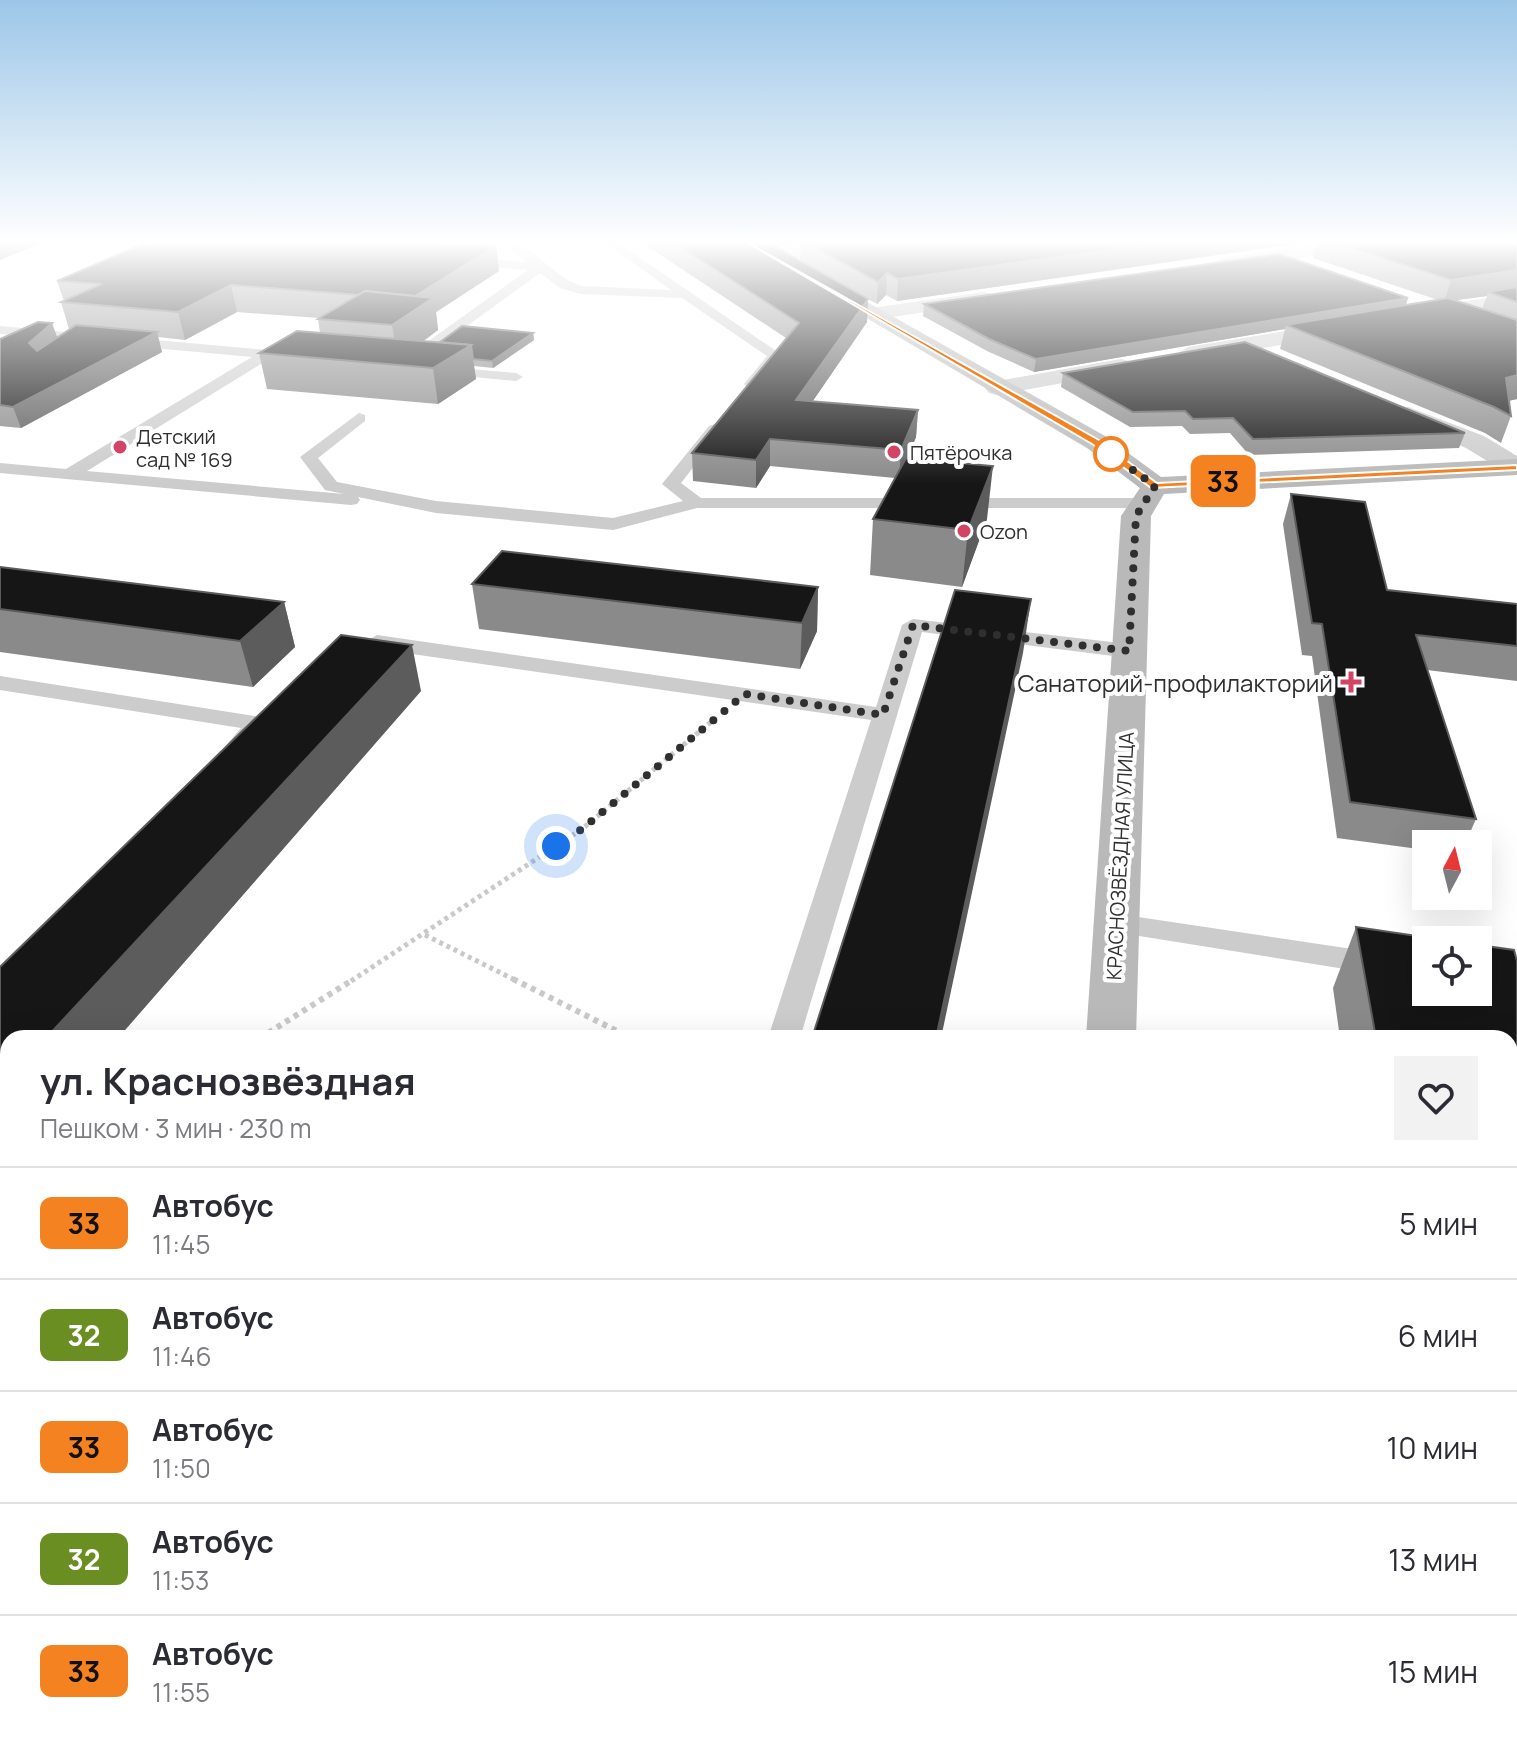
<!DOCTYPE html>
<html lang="ru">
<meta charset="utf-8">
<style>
body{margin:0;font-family:Manrope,sans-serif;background:#f2f2f3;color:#2b2b33;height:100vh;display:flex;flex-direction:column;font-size:30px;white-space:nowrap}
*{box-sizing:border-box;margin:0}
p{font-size:26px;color:#7c7c81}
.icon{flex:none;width:44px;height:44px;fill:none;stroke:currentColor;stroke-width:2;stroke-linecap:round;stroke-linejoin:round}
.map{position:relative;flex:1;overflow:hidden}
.drawer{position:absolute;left:0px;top:1030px;width:1518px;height:712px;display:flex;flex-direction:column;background:#fff;border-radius:24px 24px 0 0;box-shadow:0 8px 32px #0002}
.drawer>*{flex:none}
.badge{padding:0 16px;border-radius:12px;font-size:28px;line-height:52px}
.needle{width:52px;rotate:7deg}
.controls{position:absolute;left:1412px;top:830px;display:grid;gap:16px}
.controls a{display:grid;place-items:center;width:80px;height:80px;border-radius:0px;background:#fff;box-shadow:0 8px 32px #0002;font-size:40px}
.you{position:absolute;width:40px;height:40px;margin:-20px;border:6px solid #fff;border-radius:50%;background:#1a73e8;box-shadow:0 0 0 12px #1a73e833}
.map>.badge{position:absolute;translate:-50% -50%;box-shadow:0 0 0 4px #fff}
.round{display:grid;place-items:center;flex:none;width:84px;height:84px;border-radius:0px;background:#f2f2f3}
.summary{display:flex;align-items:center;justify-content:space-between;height:136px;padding:0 40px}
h1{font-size:38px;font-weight:700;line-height:60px}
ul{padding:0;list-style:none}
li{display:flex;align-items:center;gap:24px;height:112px;padding:0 40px;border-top:2px solid #e1e1e2}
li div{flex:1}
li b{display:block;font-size:30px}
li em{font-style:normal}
li .badge{min-width:88px;font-weight:700;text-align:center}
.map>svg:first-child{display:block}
</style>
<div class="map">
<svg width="1517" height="1742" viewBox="0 0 1517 1742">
<rect width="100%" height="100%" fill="#fff"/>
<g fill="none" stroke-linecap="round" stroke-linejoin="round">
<path stroke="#c9c9c9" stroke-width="2" stroke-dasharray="2 2" stroke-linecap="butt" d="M17,252L30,253L64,240"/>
<g stroke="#c9c9c9" stroke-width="5" stroke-dasharray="4 4" stroke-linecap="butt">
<path d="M425,935L517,981"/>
<path d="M351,981L582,829L711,722"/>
</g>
<g stroke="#c9c9c9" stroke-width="6" stroke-dasharray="5 5" stroke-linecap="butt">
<path d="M513,979L631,1038"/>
<path d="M260,1038L354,979"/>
<path d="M0,1169L8,1165"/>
</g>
<g fill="#ccc" fill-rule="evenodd">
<path d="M500,240C531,240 552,278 582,286L671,290L601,240H614L782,355L757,387H747L744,384L767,356L682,298L581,294L560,288L540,273L412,366H402V360L528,270L463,265L457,261L463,257L527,262Z"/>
<path d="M0,326L267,350L296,353L303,357L296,361L269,359L87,471L344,494L325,490L300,457L359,413L365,415V421L318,458L337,482L436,501L613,518L683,501L662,484L709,426L715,424L723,429L681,483L701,498H1145L1154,503L1145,508H697L613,530L436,513L358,497L360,500L357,504L351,505L0,473V463L66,469L252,357L0,334Z"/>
<path d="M437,366L516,373L523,377L516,381L432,373L430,370Z"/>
<path d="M913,619L1129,644L1140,651L1129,658L922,632L800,1038H768L871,720L377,649L366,642L377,635L876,707L902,625Z"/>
<path d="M0,676L260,717L269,719L272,724C262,738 249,753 231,748L228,743L241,728L0,690Z"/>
<path d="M1118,914L1426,960V982L1108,931L1103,924L1108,917Z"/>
<path d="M1510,1240L1517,1241V1273L1510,1272Z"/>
<path d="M0,1291L8,1293V1329L0,1327Z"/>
<path d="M365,1734H415L413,1742H361Z"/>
</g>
<g fill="#ccc" fill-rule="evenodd">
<path d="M850,240H905L896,245L770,262L761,256L770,250Z"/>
<path d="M1343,240H1391L1382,245L1222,270L1213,264L1222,258Z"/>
<path d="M984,292L991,294L994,298L991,302L872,320L862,314L872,308Z"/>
<path d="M1517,293V305L1413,322L1403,316L1413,310Z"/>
<path d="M1341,322L1349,323L1352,328L1349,333L1188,361L1177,354L1188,347Z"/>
<path d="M1121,359L1129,361L1132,366L1129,371L997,395L989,393L985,388L989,383L997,381Z"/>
<path d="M1408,407L1484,436L1517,456V475L1507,473L1466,448L1399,419L1396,414L1399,409Z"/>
</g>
<g fill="#b9b9b9" fill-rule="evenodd">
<path d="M734,240H757L1105,436L1161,477L1517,459V475L1164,494L1151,516L1136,1038H1086L1121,516L1140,488L1087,448Z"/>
<rect x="1038" y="1734" width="80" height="8"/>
</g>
</g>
<g fill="#8a8a8a" fill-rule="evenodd">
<path d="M638,240H1517V399L1509,401L1511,416L1501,443L1485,433L1280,349L1285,329L1034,372L987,351L923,316L924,304L1406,305L1438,300L1313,258L1317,241L897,301L886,295L877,304L868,299L867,322L812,402L918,410L916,437L908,458L987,519L962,587L870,575L873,519L895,478L770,466L756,488L693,481L692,453L786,338ZM801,243L800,261L774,246ZM1487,296L1482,309L1455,300Z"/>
<path d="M496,246L499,271L436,312L438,330L424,341L440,342L533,333L534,340L493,368L474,366L476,379L438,404L267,389L259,353L320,333L318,319L319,318L237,312L185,340L158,337L162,352L21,428L0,426V339L57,338L69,329L61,302L64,301L57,281Z"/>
<path d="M1063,373L1465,433L1459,448L1249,455L1230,433L1190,434L1182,426L1130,427L1061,387Z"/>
<path d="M1291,494L1387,590L1517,604V681L1427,670L1476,819L1465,844H1426V850L1337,838L1312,656L1302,655L1283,524Z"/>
<path d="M0,567L284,602L295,647L253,687L0,652Z"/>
<path d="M472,584L818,587L817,631L800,669L479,629Z"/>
<path d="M421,691L118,1038H8V1119L0,1117V967Z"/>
<path d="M1356,927L1517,961V1174L1510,1173V1038H1340L1333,988Z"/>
<path d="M0,1173L8,1177V1190L0,1176Z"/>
<path d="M1432,1734H1510L1517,1742H1433Z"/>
</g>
<g fill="#5c5c5c">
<path d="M0,240H49L0,260Z"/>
<path d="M775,240H801V243L774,246Z"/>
<path d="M1180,240H1317L897,301L898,279Z"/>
<path d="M496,246L499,271L436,312L438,330L398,359L392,325L412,298Z"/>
<path d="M1517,270V291L1488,292L1487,296L1444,302L1451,280Z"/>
<path d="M887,273L886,295L877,304L878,282Z"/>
<path d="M231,285L237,312L185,340L178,312Z"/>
<path d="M1408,298L1405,309L1286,325L1285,329L1034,372L1036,359Z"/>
<path d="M868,299L867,322L795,427L796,400Z"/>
<path d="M52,323L59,342L36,363L29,343Z"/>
<path d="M157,332L162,352L21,428L13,407Z"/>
<path d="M533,333L534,340L493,368L492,361Z"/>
<path d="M471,345L476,379L438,404L433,368Z"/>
<path d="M1517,375V399L1497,403L1506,378Z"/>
<path d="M918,410L916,437L899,478L901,450Z"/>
<path d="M770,439V466L756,488V460Z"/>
<path d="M993,466L987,519L962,587L968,530Z"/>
<path d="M818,587L817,631L800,669L802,623Z"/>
<path d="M1031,599L1023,653L941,1038H936Z"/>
<path d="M284,602L295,647L253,687L240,641Z"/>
<path d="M412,645L421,691L118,1038H46Z"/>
<path d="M813,1734H817L816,1742H812Z"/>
</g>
<g fill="#161616" stroke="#5c5c5c" stroke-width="2">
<path d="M152,240H413L496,246L415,296L365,291L359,295L231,285L178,312L61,302L101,284L57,281Z"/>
<path d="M669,240H764L868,299L796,400L918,410L901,450L770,439L756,460L692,453L799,323Z"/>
<path d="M801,240H1180L898,279L887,273L878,282Z"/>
<path d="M1327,240H1517V270L1451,280Z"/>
<path d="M1279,254L1408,298L1036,359L989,339L924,304Z"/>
<path d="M1517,287V302L1488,292Z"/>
<path d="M365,291L433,298L392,325L318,319Z"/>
<path d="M1448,298L1517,320V375L1506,378L1511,416L1494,407L1286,325Z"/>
<path d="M38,322L52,323L29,343L37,351L76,325L157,332L13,407L0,405V339Z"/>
<path d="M462,326L533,333L492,361L473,359L471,345L440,342Z"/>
<path d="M297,331L471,345L433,368L259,353Z"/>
<path d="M1245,342L1465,433L1253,439L1233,418L1193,419L1185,411L1133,412L1063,373Z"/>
<path d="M906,458L993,466L968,530L873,519Z"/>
<path d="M1291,494L1365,502L1387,590L1517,604V646L1416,635L1476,819L1350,802L1322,624L1312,623Z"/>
<path d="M502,551L818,587L802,623L472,584Z"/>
<path d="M0,567L284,602L240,641L0,609Z"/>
<path d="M955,590L1031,599L936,1038H812Z"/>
<path d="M341,635L412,645L46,1038H8V1072L0,1070V967Z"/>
<path d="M1356,927L1444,940H1426V992H1478V945L1514,950L1517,961V1106L1510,1104V1038H1376Z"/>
<path d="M8,1164V1177L0,1175V1173Z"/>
<path d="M1510,1410L1517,1411V1742H1468L1466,1734H1510Z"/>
<path d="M410,1734H813L812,1742H407Z"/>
</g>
<linearGradient id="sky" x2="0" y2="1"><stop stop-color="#9cc6e8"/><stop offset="0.5" stop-color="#fff"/><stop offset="1" stop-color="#fff" stop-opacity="0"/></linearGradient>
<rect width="1517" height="484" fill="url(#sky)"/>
<path fill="#f58220" stroke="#fff" stroke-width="2" d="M741,239L1099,440L1157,483L1517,465V470L1151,488L1092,444Z"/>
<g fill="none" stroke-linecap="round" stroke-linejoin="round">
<path stroke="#2f2f2f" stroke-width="8" stroke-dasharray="0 14.4" d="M556,846L582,829L745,694L883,715L913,625L1129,651L1136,516L1155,486L1111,454"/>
</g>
<g fill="#d44363" stroke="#fff" stroke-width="3">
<circle cx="120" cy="447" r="8"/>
<circle cx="894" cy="452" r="8"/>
<circle cx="964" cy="531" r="8"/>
<path d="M1347 670h8v8h8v8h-8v8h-8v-8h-8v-8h8z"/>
</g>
<circle fill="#fff" stroke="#f58220" stroke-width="4" cx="1111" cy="454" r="16"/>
<g text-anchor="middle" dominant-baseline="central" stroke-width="8" stroke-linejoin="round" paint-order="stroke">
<g font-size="20" fill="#2f2f2f" stroke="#fff" text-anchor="start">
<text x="136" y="436">Детский<tspan x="136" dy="23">сад № 169</tspan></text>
<text x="910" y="452">Пятёрочка</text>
<text x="980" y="531">Ozon</text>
</g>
<g font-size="20" fill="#2f2f2f" stroke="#fff">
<text transform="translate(1120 856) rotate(-87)">КРАСНОЗВЁЗДНАЯ УЛИЦА</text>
</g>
<g font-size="24" fill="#2f2f2f" stroke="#fff" text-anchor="end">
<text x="1333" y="682">Cанаторий-профилакторий</text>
</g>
</g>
</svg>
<div class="controls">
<a><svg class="needle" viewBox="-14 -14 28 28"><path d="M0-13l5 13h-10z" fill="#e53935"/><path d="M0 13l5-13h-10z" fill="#7c7c81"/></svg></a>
<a><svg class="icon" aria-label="locate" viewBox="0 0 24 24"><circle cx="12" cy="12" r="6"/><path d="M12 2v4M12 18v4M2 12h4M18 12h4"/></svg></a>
</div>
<div class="you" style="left:556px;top:846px"></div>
<b class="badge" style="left:1223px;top:481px;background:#f58220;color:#111">33</b>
<section class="drawer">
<div class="summary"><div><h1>ул. Краснозвёздная</h1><p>Пешком · 3 мин · 230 m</p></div><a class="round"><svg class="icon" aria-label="heart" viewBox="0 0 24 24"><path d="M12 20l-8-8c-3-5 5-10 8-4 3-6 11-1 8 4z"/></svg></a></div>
<ul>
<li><span class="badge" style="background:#f58220;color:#111">33</span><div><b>Автобус</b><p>11:45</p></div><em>5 мин</em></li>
<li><span class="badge" style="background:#6b8e23;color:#fff">32</span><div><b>Автобус</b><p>11:46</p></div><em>6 мин</em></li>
<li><span class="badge" style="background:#f58220;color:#111">33</span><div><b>Автобус</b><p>11:50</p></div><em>10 мин</em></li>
<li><span class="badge" style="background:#6b8e23;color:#fff">32</span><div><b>Автобус</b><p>11:53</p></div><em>13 мин</em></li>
<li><span class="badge" style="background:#f58220;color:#111">33</span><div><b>Автобус</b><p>11:55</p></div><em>15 мин</em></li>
</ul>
</section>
</div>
